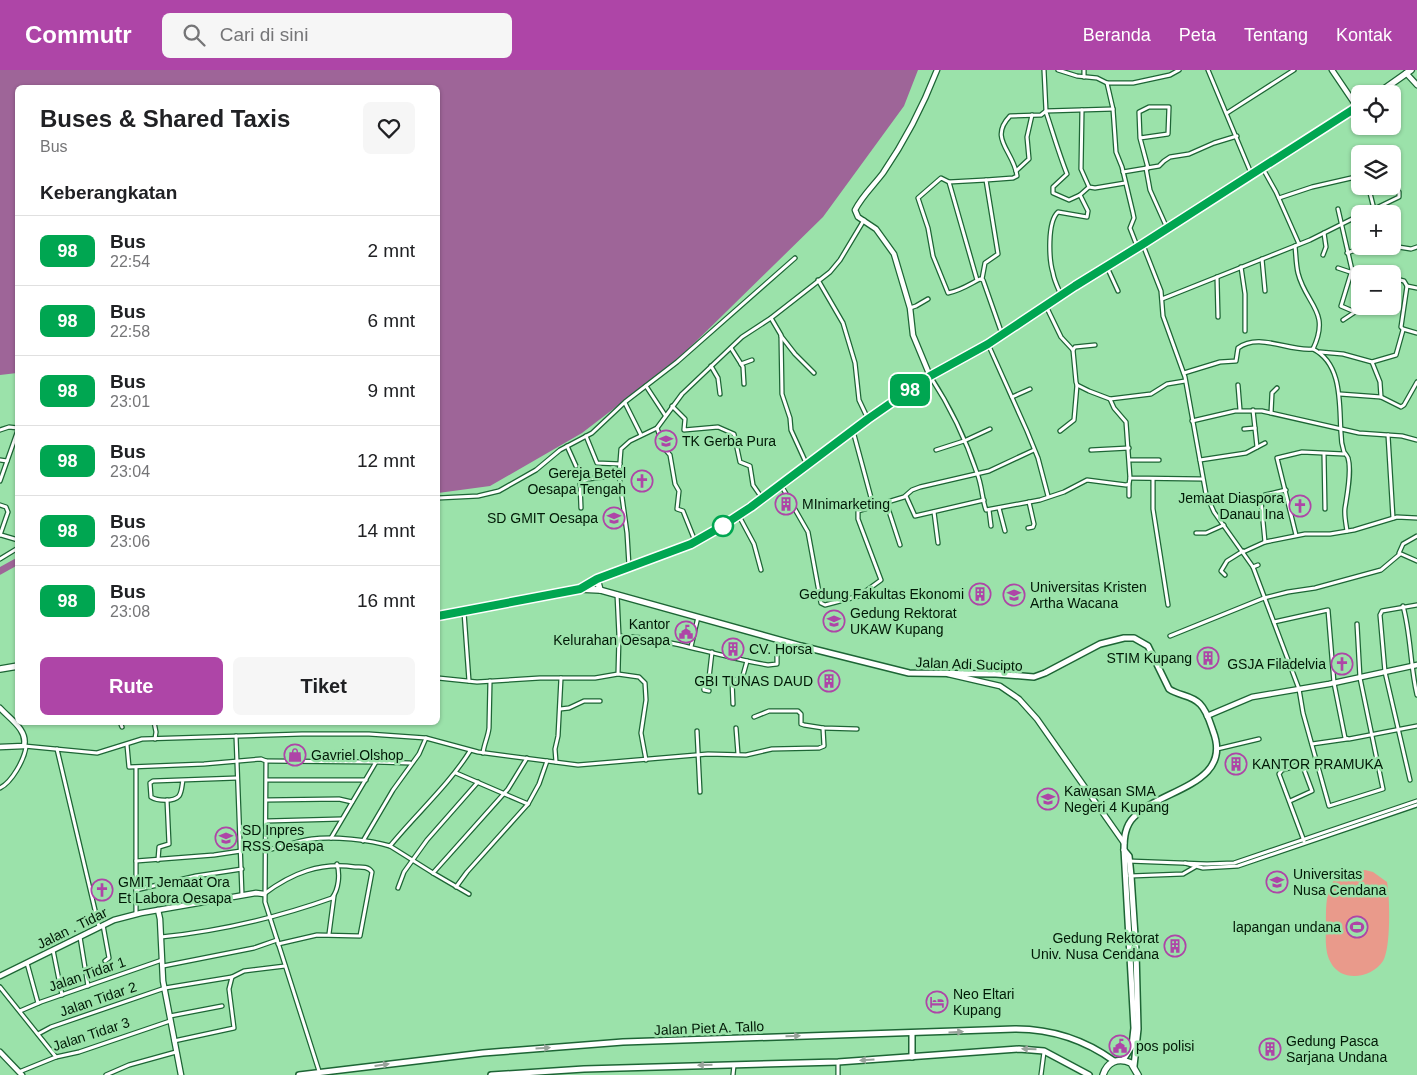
<!DOCTYPE html>
<html lang="id">
<meta charset="utf-8">
<style>
body{margin:0;font-family:Helvetica,sans-serif;background:#f6f6f6;color:#202124;height:100vh;display:flex;flex-direction:column;font-size:19px;white-space:nowrap}
*{box-sizing:border-box;margin:0}
p{font-size:16px;color:#757577}
.icon{flex:none;width:28px;height:28px;fill:none;stroke:currentColor;stroke-width:2;stroke-linecap:round;stroke-linejoin:round}
.map{position:relative;flex:1;overflow:hidden}
.drawer{position:absolute;left:15px;top:15px;width:425px;height:640px;display:flex;flex-direction:column;background:#fff;border-radius:8px;box-shadow:0 1px 4px #0004}
.drawer>*{flex:none}
.badge{padding:0 10px;border-radius:8px;font-size:18px;line-height:32px}
.fabs{position:absolute;left:1351px;top:15px;display:grid;gap:10px}
.fabs a{display:grid;place-items:center;width:50px;height:50px;border-radius:8px;background:#fff;box-shadow:0 1px 4px #0004;font-size:25px}
.map>.badge{position:absolute;translate:-50% -50%;box-shadow:0 0 0 2px #fff}
h2{padding:0 25px;font-size:19px;line-height:45px}
.round{display:grid;place-items:center;flex:none;width:52px;height:52px;border-radius:8px;background:#f6f6f6}
.summary{display:flex;align-items:center;justify-content:space-between;height:85px;padding:0 25px}
h1{font-size:24px;font-weight:600;line-height:38px}
.primary-button{display:flex;gap:10px;margin-top:auto;padding:10px 25px}
.primary-button a{flex:1;height:58px;border-radius:8px;background:#ae45a7;color:#fff;font-size:20px;font-weight:600;line-height:58px;text-align:center}
.primary-button a+a{background:#f6f6f6;color:#202124}
ul{padding:0;list-style:none}
li{display:flex;align-items:center;gap:15px;height:70px;padding:0 25px;border-top:1px solid #e0e0e0}
li div{flex:1}
li b{display:block;font-size:19px}
li em{font-style:normal}
li .badge{min-width:55px;font-weight:700;text-align:center}
header{display:flex;align-items:center;gap:30px;box-sizing:border-box;height:70px;padding:0 25px;background:#ae45a7;color:#fff}
header strong{font-size:24px}
nav{display:flex;gap:28px;margin-inline-start:auto;font-size:18px}
.search{width:350px;height:45px;background:#f6f6f6;display:flex;align-items:center;gap:12px;box-sizing:border-box;padding:0 18px;border-radius:8px;color:#757577;font-size:19px}
.map>svg:first-child{display:block}
</style>
<header>
<strong>Commutr</strong>
<div class="search"><svg class="icon" aria-label="search" viewBox="0 0 24 24"><circle cx="10" cy="10" r="6"/><path d="M15 15l6 6"/></svg>Cari di sini</div>
<nav><a>Beranda</a><a>Peta</a><a>Tentang</a><a>Kontak</a></nav>
</header>
<div class="map">
<svg width="1417" height="1005" viewBox="0 0 1417 1005">
<rect width="100%" height="100%" fill="#9be2aa"/>
<path fill="#e99a8b" d="M1365,800L1373,802L1387,812C1390,828 1391,878 1383,891C1372,908 1342,913 1331,893C1324,882 1326,864 1326,852C1326,833 1326,819 1338,805Z"/>
<path fill="#9e6598" d="M0,0H918L904,36L823,147L676,291L582,363L490,416L438,423V18H18L17,303L0,305Z"/>
<g fill="none" stroke-linecap="round" stroke-linejoin="round">
<path stroke="#9e6598" stroke-width="7" d="M0,501L18,491"/>
<g stroke="#1d6535" stroke-width="5.5">
<g id="minor">
<path d="M1044,0L1046,41L1113,39"/>
<path d="M1058,0L1077,6L1097,8L1107,13H1133L1170,5L1179,0"/>
<path d="M1208,0L1251,103"/>
<path d="M1084,7V0"/>
<path d="M1107,13L1113,39L1116,82L1122,97L1133,143L1134,148L1130,158L1137,176"/>
<path d="M1082,40L1081,99L1089,117L1095,118L1125,113"/>
<path d="M1046,42C1053,63 1059,84 1067,104L1053,117V123L1069,130L1080,125L1089,117"/>
<path d="M1227,43L1294,0"/>
<path d="M1140,68L1168,64L1169,37H1149L1139,42L1140,68L1148,98"/>
<path d="M1262,97L1276,122L1299,174"/>
<path d="M1146,98L1150,120L1167,158"/>
<path d="M1016,101L1029,89L1027,67L1032,45"/>
<path d="M1123,102L1159,96L1164,91L1170,87L1189,84L1214,73L1237,66"/>
<path d="M949,112L986,110"/>
<path d="M1369,119L1374,139"/>
<path d="M1279,128L1312,117L1360,106"/>
<path d="M1338,139L1352,200L1341,236L1355,242"/>
<path d="M1364,144L1399,127V122L1392,106"/>
<path d="M1392,162H1393"/>
<path d="M1143,175L1161,221L1163,246L1185,307L1206,424L1214,442L1253,497L1258,495"/>
<path d="M1295,176C1296,185 1296,195 1298,203C1306,235 1331,241 1313,279C1343,294 1339,335 1341,363C1341,369 1342,376 1344,382C1344,382 1348,387 1348,388C1352,401 1347,425 1345,438C1344,445 1346,454 1347,461"/>
<path d="M1392,176L1411,179L1417,177"/>
<path d="M1347,183L1367,176"/>
<path d="M1323,185L1326,177L1324,163"/>
<path d="M1262,189L1265,221"/>
<path d="M1107,197L1118,221"/>
<path d="M1241,197L1245,224V261"/>
<path d="M1338,198L1350,202"/>
<path d="M1352,200L1366,204"/>
<path d="M1217,207L1218,247"/>
<path d="M1392,208L1404,211L1407,216L1417,218"/>
<path d="M982,209L985,193L998,184L986,110L1013,108L1017,106C1014,81 988,69 1010,46L1041,45L1046,41"/>
<path d="M818,210L843,253L855,293L859,330L868,349"/>
<path d="M977,210L949,112L941,108L918,128L928,158L933,186L948,223C960,221 970,214 980,209L983,210L1002,264"/>
<path d="M1407,216L1401,257L1403,259L1417,263"/>
<path d="M1061,225C1058,218 1054,210 1053,203C1049,190 1047,152 1058,142L1087,147L1088,141L1080,125"/>
<path d="M1162,229L1310,170L1360,145"/>
<path d="M1046,236L1061,267L1073,280L1076,312L1077,315L1089,321L1110,329L1151,324L1167,314L1185,311"/>
<path d="M910,238L916,236L928,229"/>
<path d="M771,248L781,265L782,324L790,348L791,360L807,395"/>
<path d="M1343,250L1361,238"/>
<path d="M781,266L795,284L814,303"/>
<path d="M988,274L1027,361L1038,388L1048,426"/>
<path d="M731,278L743,297L744,314"/>
<path d="M1073,280L1075,277L1095,275"/>
<path d="M1320,282L1343,284L1372,292L1380,312L1381,327"/>
<path d="M1372,292L1396,285L1403,260"/>
<path d="M741,294L752,290"/>
<path d="M711,296L718,308L720,324"/>
<path d="M1184,303L1220,292L1236,291L1238,278C1259,262 1289,282 1313,279"/>
<path d="M930,306C949,335 966,370 977,403C982,415 982,429 986,440L1040,430L1064,422L1087,410L1126,415L1129,414L1130,408"/>
<path d="M1238,315L1240,340"/>
<path d="M646,316L665,345"/>
<path d="M1340,324L1381,327L1401,337L1404,335L1417,312"/>
<path d="M1012,327L1030,319"/>
<path d="M1110,329L1114,338L1126,352L1130,408L1202,409"/>
<path d="M625,333L641,365"/>
<path d="M672,336L685,349L684,360L718,357L734,364L740,392L750,396L753,415L762,428"/>
<path d="M1253,340L1257,377"/>
<path d="M1271,343L1272,323L1277,318"/>
<path d="M1192,351L1235,341H1262L1359,363L1402,366L1417,370"/>
<path d="M657,358L664,378L670,385L675,414L679,421L677,439L683,441L695,471"/>
<path d="M1244,359L1255,358"/>
<path d="M0,360L9,357L18,358"/>
<path d="M853,361L873,435"/>
<path d="M1060,361L1074,350L1077,315"/>
<path d="M1388,365L1393,448"/>
<path d="M586,366L597,393L620,394"/>
<path d="M567,376L576,396"/>
<path d="M936,380L964,371L990,359"/>
<path d="M1091,380L1129,378"/>
<path d="M1324,384L1325,439"/>
<path d="M0,390L7,391"/>
<path d="M1130,390H1159"/>
<path d="M1200,390L1246,383L1265,373"/>
<path d="M1153,409V439L1168,535"/>
<path d="M0,411L18,360"/>
<path d="M781,415L808,462L821,533L825,535L859,526L881,510L858,449V441L904,427L912,420L920,417L989,401L1034,380"/>
<path d="M1129,415V426"/>
<path d="M906,426L915,446L984,430"/>
<path d="M438,428L478,426L499,421L536,400L560,380L592,363L625,332L677,292L795,188"/>
<path d="M1242,430H1261L1265,472L1243,482"/>
<path d="M1261,430L1265,425L1286,420"/>
<path d="M886,432L900,475"/>
<path d="M0,435L6,437L8,442L0,465"/>
<path d="M581,438L580,413L588,409L619,405"/>
<path d="M999,438L1005,461"/>
<path d="M989,440L991,456"/>
<path d="M934,442L938,473"/>
<path d="M739,446L754,474L761,500"/>
<path d="M1028,458L1033,457L1034,454L1029,432"/>
<path d="M1196,463H1206L1224,455"/>
<path d="M1,465L18,470"/>
<path d="M1296,465L1277,388L1302,382L1344,384"/>
<path d="M1417,466L1403,474L1399,483L1417,491"/>
<path d="M1265,472L1305,464H1330L1354,460L1397,447L1417,448"/>
<path d="M0,489L18,478"/>
<path d="M629,496L627,463L619,405L621,379L630,371L657,358L682,324L742,267L771,248L830,202L840,190L864,150"/>
<path d="M1253,497L1299,619L1303,643L1329,736L1383,719L1360,608L1357,554"/>
<path d="M1225,505L1221,501L1227,491L1243,481"/>
<path d="M1403,536C1411,565 1410,595 1417,625"/>
<path d="M464,542L469,611"/>
<path d="M1274,552L1328,540L1334,613L1345,668L1349,669L1417,656"/>
<path d="M619,566C670,568 718,587 768,595L777,594V570"/>
<path d="M1170,566L1264,528L1288,522L1315,518L1381,500L1400,484"/>
<path d="M691,577L698,547"/>
<path d="M618,604L639,607L645,613L646,630L641,663L646,690"/>
<path d="M438,608L477,612L540,608H595L618,604L619,566L617,524"/>
<path d="M709,621L704,620L703,610L709,608L712,582"/>
<path d="M733,634L732,610L742,609L747,591"/>
<path d="M560,639L569,638L584,631H600"/>
<path d="M754,647L769,641H798L801,644V654L804,655L823,658L857,659"/>
<path d="M120,652L122,657"/>
<path d="M154,652L156,662L155,669"/>
<path d="M736,658L738,684"/>
<path d="M697,661L700,722"/>
<path d="M236,666L242,825"/>
<path d="M1312,674L1347,669"/>
<path d="M127,675L129,697L204,694L261,689L266,691L265,832L319,1001"/>
<path d="M24,676L97,683L142,669L302,664H369L426,668L478,682L578,695L708,684L746,685L772,679L819,678L824,676L823,658"/>
<path d="M57,679L99,857"/>
<path d="M1217,679L1259,669"/>
<path d="M483,683C484,674 488,667 489,658L490,611"/>
<path d="M266,691L376,692L331,768"/>
<path d="M376,692L410,693"/>
<path d="M556,692L555,679L558,666L561,608"/>
<path d="M456,703L528,734L539,714L547,691"/>
<path d="M183,710C182,714 182,722 179,726C174,732 157,731 151,727L150,713L153,711C181,710 209,709 237,708"/>
<path d="M267,710H366"/>
<path d="M1410,710L1385,602L1380,545L1382,541L1417,535"/>
<path d="M0,718C12,712 24,690 26,677"/>
<path d="M267,730L339,729L352,732"/>
<path d="M1290,731L1312,721L1302,694L1282,700L1279,704L1304,771"/>
<path d="M267,751L341,749"/>
<path d="M363,771L393,720L419,684L426,668"/>
<path d="M390,776L433,803L508,719L527,688"/>
<path d="M267,780C282,777 297,771 312,769C333,766 370,770 390,776C416,744 448,716 470,681"/>
<path d="M158,790L159,777L169,774L167,730"/>
<path d="M136,791L214,785L241,781"/>
<path d="M1128,791L1207,794L1234,793L1417,731"/>
<path d="M1185,793L1203,798L1238,796L1417,735"/>
<path d="M433,803L469,824"/>
<path d="M1130,806L1183,804L1195,797"/>
<path d="M456,817L467,802L528,734"/>
<path d="M398,818L404,802L427,770L478,712"/>
<path d="M136,820L196,806L242,799"/>
<path d="M264,824C292,803 320,792 355,797C361,797 368,796 372,802L360,866L317,865L278,874"/>
<path d="M136,844V698"/>
<path d="M103,855L109,888L105,891"/>
<path d="M329,864L334,826"/>
<path d="M80,867L88,916"/>
<path d="M161,867C220,861 276,848 332,828C339,819 340,804 337,794"/>
<path d="M53,880L62,925"/>
<path d="M27,893L38,933"/>
<path d="M163,896L254,878L277,870"/>
<path d="M0,917L56,987"/>
<path d="M20,941L41,932L162,890"/>
<path d="M170,946L222,936"/>
<path d="M38,964L51,957L165,918L232,907"/>
<path d="M174,971L234,958L229,919L232,907L244,901L285,896"/>
<path d="M19,1002L56,987L79,982L170,951"/>
<path d="M106,1005L129,995L176,982"/>
<path d="M733,1005L734,995"/>
<path d="M838,1005V992"/>
<path d="M1041,1005L1044,982"/>
</g>
</g>
<g stroke="#1d6535" stroke-width="7">
<g id="tertiary">
<path d="M1332,0L1357,37"/>
<path d="M1406,3L1417,15"/>
<path d="M930,306L913,265L910,238L894,184L876,159L858,147L855,140C862,126 874,115 883,103C905,71 923,36 937,0"/>
<path d="M948,604L1000,616L1019,629L1037,649L1124,773"/>
<path d="M0,638C10,649 28,660 24,676L0,677"/>
<path d="M1207,646L1252,627L1329,614L1417,595"/>
<path d="M158,840L160,849L163,911L181,1005"/>
<path d="M0,906L114,850L141,843L256,823L264,824"/>
<path d="M0,982L22,1005"/>
</g>
</g>
<g stroke="#1d6535" stroke-width="8">
<g id="secondary">
<path d="M600,520L801,576L909,603L996,604L1034,607L1045,603L1100,574L1124,568H1134L1148,576L1169,619C1179,626 1192,625 1200,634C1207,641 1210,652 1213,661C1234,715 1160,719 1134,747C1125,756 1124,768 1124,779L1134,958L1132,976L1123,990"/>
<path d="M1124,780L1129,786L1131,806L1136,881L1138,959L1134,996"/>
<path d="M912,963V987"/>
<path d="M299,1005L483,983L623,972L1015,959C1050,959 1085,970 1114,991"/>
<path d="M491,1005L584,999L838,992L1019,979L1044,981L1089,1005"/>
</g>
</g>
<g stroke="#1d6535" stroke-width="8">
<g id="trunk">
<path d="M1377,24L1411,0"/>
<path d="M579,519L600,520L597,509"/>
<path d="M438,546L579,519L597,509L691,474L719,458L807,396L868,349L930,306L988,274L1075,216L1360,35"/>
<path d="M0,599L18,596"/>
<path d="M1103,1005C1107,992 1118,987 1131,993L1138,1005"/>
</g>
</g>
<use href="#minor" stroke="#fff" stroke-width="3"/>
<use href="#tertiary" stroke="#fff" stroke-width="4.5"/>
<use href="#secondary" stroke="#fff" stroke-width="5"/>
<use href="#trunk" stroke="#fff" stroke-width="5.5"/>
</g>
<defs><path id="oneway-solid" d="M-6-.8H1V-3.2L6.5 0L1 3.2V.8H-6Z" transform="scale(1.25)"/></defs>
<g fill="#99a39b">
<use href="#oneway-solid" transform="translate(956 962) rotate(-3)"/>
<use href="#oneway-solid" transform="translate(793 966) rotate(-1)"/>
<use href="#oneway-solid" transform="translate(543 978) rotate(-4)"/>
<use href="#oneway-solid" transform="translate(1029 979) rotate(-178)"/>
<use href="#oneway-solid" transform="translate(867 990) rotate(176)"/>
<use href="#oneway-solid" transform="translate(382 995) rotate(-8)"/>
<use href="#oneway-solid" transform="translate(705 995) rotate(179)"/>
</g>
<g fill="none" stroke-linecap="round" stroke-linejoin="round">
<g stroke="#fff" stroke-width="11">
<path id="line" d="M438,546L580,519L597,509L691,474L719,458L751,437L868,349L930,306L988,274L1075,216L1143,174L1360,35"/>
</g>
<use href="#line" stroke="#00a651" stroke-width="8"/>
</g>
<defs>
<g id="school-ring" transform="scale(1.125)"><circle r="9.5" fill="#9be2aa" stroke="#ae45a7" stroke-width="1.5"/><path d="M0-5L7-2L0 1L-7-2ZM-4 1L0 2.5L4 1V4Q0 6-4 4Z" fill="#ae45a7"/></g>
<g id="church-ring" transform="scale(1.125)"><circle r="9.5" fill="#9be2aa" stroke="#ae45a7" stroke-width="1.5"/><path d="M-1.2-6h2.4v3.5h3.3v2.4h-3.3V6h-2.4V-.1h-3.3v-2.4h3.3Z" fill="#ae45a7"/></g>
<g id="building-ring" transform="scale(1.125)"><circle r="9.5" fill="#9be2aa" stroke="#ae45a7" stroke-width="1.5"/><path d="M-4-6H4V6H1V3H-1V6H-4ZM-2.5-4.3h1.7v1.8h-1.7ZM.8-4.3h1.7v1.8H.8ZM-2.5-1h1.7V.8h-1.7ZM.8-1h1.7V.8H.8Z" fill="#ae45a7"/></g>
<g id="university-ring" transform="scale(1.125)"><circle r="9.5" fill="#9be2aa" stroke="#ae45a7" stroke-width="1.5"/><path d="M0-5L7-2L0 1L-7-2ZM-4 1L0 2.5L4 1V4Q0 6-4 4Z" fill="#ae45a7"/></g>
<g id="civic-ring" transform="scale(1.125)"><circle r="9.5" fill="#9be2aa" stroke="#ae45a7" stroke-width="1.5"/><path d="M-.6-6.5H3V-4.5H.6V-3L4-1V1h2V6H-6V1h2V-1L-.6-3ZM-1.2 2.5V6h2.4V2.5Z" fill="#ae45a7"/></g>
<g id="shop-ring" transform="scale(1.125)"><circle r="9.5" fill="#9be2aa" stroke="#ae45a7" stroke-width="1.5"/><path d="M-5-2.5h2.3a2.7 3.5 0 0 1 5.4 0H5L5.5 6h-11ZM-1.5-2.5h3a1.5 2.3 0 0 0-3 0Z" fill="#ae45a7"/></g>
<g id="stadium-ring" transform="scale(1.125)"><circle r="9.5" fill="#9be2aa" stroke="#ae45a7" stroke-width="1.5"/><path d="M0-5a6.5 5 0 1 0 0 10a6.5 5 0 1 0 0-10ZM-3.5-1.8h7v3.6h-7Z" fill="#ae45a7"/></g>
<g id="hotel-ring" transform="scale(1.125)"><circle r="9.5" fill="#9be2aa" stroke="#ae45a7" stroke-width="1.5"/><path d="M-6-4.5h1.5V1H6V5H4.5V3h-9V5H-6ZM-4 0a1.8 1.8 0 1 1 3.6 0ZM.5 0V-2.5h3Q6-2.5 6 0Z" fill="#ae45a7"/></g>
</defs>
<g fill-rule="evenodd">
<use href="#school-ring" x="666" y="371"/>
<use href="#church-ring" x="642" y="411"/>
<use href="#building-ring" x="786" y="434"/>
<use href="#church-ring" x="1300" y="436"/>
<use href="#school-ring" x="614" y="448"/>
<use href="#building-ring" x="980" y="524"/>
<use href="#university-ring" x="1014" y="525"/>
<use href="#university-ring" x="834" y="551"/>
<use href="#civic-ring" x="686" y="562"/>
<use href="#building-ring" x="733" y="579"/>
<use href="#building-ring" x="1208" y="588"/>
<use href="#church-ring" x="1342" y="594"/>
<use href="#building-ring" x="829" y="611"/>
<use href="#shop-ring" x="295" y="685"/>
<use href="#building-ring" x="1236" y="694"/>
<use href="#school-ring" x="1048" y="729"/>
<use href="#school-ring" x="226" y="768"/>
<use href="#university-ring" x="1277" y="812"/>
<use href="#church-ring" x="102" y="820"/>
<use href="#stadium-ring" x="1357" y="857"/>
<use href="#building-ring" x="1175" y="876"/>
<use href="#hotel-ring" x="937" y="932"/>
<use href="#civic-ring" x="1120" y="976"/>
<use href="#building-ring" x="1270" y="979"/>
</g>
<circle fill="#fff" stroke="#00a651" stroke-width="2.5" cx="723" cy="456" r="10"/>
<g text-anchor="middle" dominant-baseline="central" stroke-width="5" stroke-linejoin="round" paint-order="stroke">
<g font-size="14" fill="#001906" stroke="#9be2aa" text-anchor="start">
<text x="682" y="371">TK Gerba Pura</text>
<text x="626" y="403" text-anchor="end">Gereja Betel<tspan x="626" dy="16">Oesapa Tengah</tspan></text>
<text x="1284" y="428" text-anchor="end">Jemaat Diaspora<tspan x="1284" dy="16">Danau Ina</tspan></text>
<text x="802" y="434">MInimarketing</text>
<text x="598" y="448" text-anchor="end">SD GMIT Oesapa</text>
<text x="1030" y="517">Universitas Kristen<tspan x="1030" dy="16">Artha Wacana</tspan></text>
<text x="964" y="524" text-anchor="end">Gedung Fakultas Ekonomi</text>
<text x="850" y="543">Gedung Rektorat<tspan x="850" dy="16">UKAW Kupang</tspan></text>
<text x="670" y="554" text-anchor="end">Kantor<tspan x="670" dy="16">Kelurahan Oesapa</tspan></text>
<text x="749" y="579">CV. Horsa</text>
<text x="1192" y="588" text-anchor="end">STIM Kupang</text>
<text x="1326" y="594" text-anchor="end">GSJA Filadelvia</text>
<text x="813" y="611" text-anchor="end">GBI TUNAS DAUD</text>
<text x="311" y="685">Gavriel Olshop</text>
<text x="1252" y="694">KANTOR PRAMUKA</text>
<text x="1064" y="721">Kawasan SMA<tspan x="1064" dy="16">Negeri 4 Kupang</tspan></text>
<text x="242" y="760">SD Inpres<tspan x="242" dy="16">RSS Oesapa</tspan></text>
<text x="1293" y="804">Universitas<tspan x="1293" dy="16">Nusa Cendana</tspan></text>
<text x="118" y="812">GMIT Jemaat Ora<tspan x="118" dy="16">Et Labora Oesapa</tspan></text>
<text x="1341" y="857" text-anchor="end">lapangan undana</text>
<text x="1159" y="868" text-anchor="end">Gedung Rektorat<tspan x="1159" dy="16">Univ. Nusa Cendana</tspan></text>
<text x="953" y="924">Neo Eltari<tspan x="953" dy="16">Kupang</tspan></text>
<text x="1286" y="971">Gedung Pasca<tspan x="1286" dy="16">Sarjana Undana</tspan></text>
<text x="1136" y="976">pos polisi</text>
</g>
<g font-size="14" fill="#001906" stroke="#9be2aa">
<text transform="translate(969 594) rotate(2)">Jalan Adi Sucipto</text>
<text transform="translate(72 858) rotate(-26)">Jalan . Tidar</text>
<text transform="translate(87 904) rotate(-19)">Jalan Tidar 1</text>
<text transform="translate(98 929) rotate(-19)">Jalan Tidar 2</text>
<text transform="translate(709 958) rotate(-2)">Jalan Piet A. Tallo</text>
<text transform="translate(91 964) rotate(-18)">Jalan Tidar 3</text>
</g>
</g>
</svg>
<div class="fabs">
<a><svg class="icon" aria-label="locate" viewBox="0 0 24 24"><circle cx="12" cy="12" r="6"/><path d="M12 2v4M12 18v4M2 12h4M18 12h4"/></svg></a>
<a><svg class="icon" aria-label="layers" viewBox="0 0 24 24"><path d="M12 4l9 5-9 5-9-5zM3 14l9 5 9-5"/></svg></a>
<a>+</a>
<a>−</a>
</div>
<b class="badge" style="left:910px;top:320px;background:#00a651;color:#fff">98</b>
<section class="drawer">
<div class="summary"><div><h1>Buses &amp; Shared Taxis</h1><p>Bus</p></div><a class="round"><svg class="icon" aria-label="heart" viewBox="0 0 24 24"><path d="M12 20l-8-8c-3-5 5-10 8-4 3-6 11-1 8 4z"/></svg></a></div>
<h2>Keberangkatan</h2>
<ul>
<li><span class="badge" style="background:#00a651;color:#fff">98</span><div><b>Bus</b><p>22:54</p></div><em>2 mnt</em></li>
<li><span class="badge" style="background:#00a651;color:#fff">98</span><div><b>Bus</b><p>22:58</p></div><em>6 mnt</em></li>
<li><span class="badge" style="background:#00a651;color:#fff">98</span><div><b>Bus</b><p>23:01</p></div><em>9 mnt</em></li>
<li><span class="badge" style="background:#00a651;color:#fff">98</span><div><b>Bus</b><p>23:04</p></div><em>12 mnt</em></li>
<li><span class="badge" style="background:#00a651;color:#fff">98</span><div><b>Bus</b><p>23:06</p></div><em>14 mnt</em></li>
<li><span class="badge" style="background:#00a651;color:#fff">98</span><div><b>Bus</b><p>23:08</p></div><em>16 mnt</em></li>
</ul>
<div class="primary-button"><a>Rute</a><a>Tiket</a></div>
</section>
</div>
